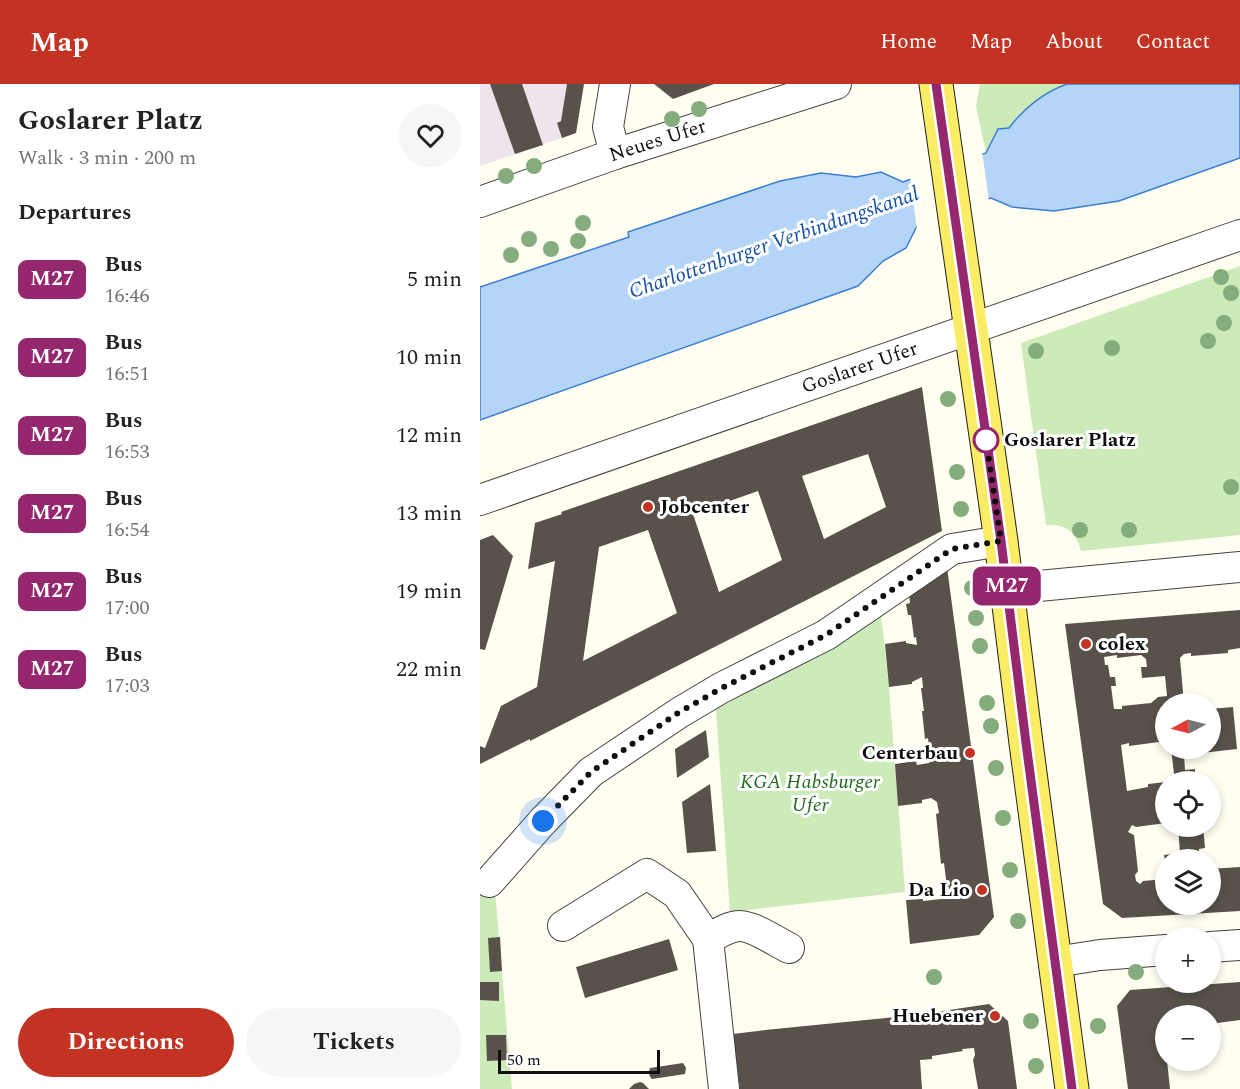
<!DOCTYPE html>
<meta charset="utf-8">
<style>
body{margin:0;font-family:Spectral,serif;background:#f6f6f6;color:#222;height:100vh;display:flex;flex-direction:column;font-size:22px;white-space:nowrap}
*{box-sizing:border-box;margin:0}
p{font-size:20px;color:#767676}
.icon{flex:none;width:33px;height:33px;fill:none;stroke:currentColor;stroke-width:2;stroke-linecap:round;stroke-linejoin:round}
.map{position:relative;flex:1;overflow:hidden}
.drawer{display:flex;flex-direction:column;background:#fff;width:480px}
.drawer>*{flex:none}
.badge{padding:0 12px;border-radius:9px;font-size:21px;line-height:39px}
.needle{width:39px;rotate:263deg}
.fabs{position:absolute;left:675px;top:609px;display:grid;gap:12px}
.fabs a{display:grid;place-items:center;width:66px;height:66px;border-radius:50%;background:#fff;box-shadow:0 3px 9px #0003;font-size:30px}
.scale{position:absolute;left:18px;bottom:15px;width:162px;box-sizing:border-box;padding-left:6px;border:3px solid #0f0f0f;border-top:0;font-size:16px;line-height:21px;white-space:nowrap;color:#0f0f0f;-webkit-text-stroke:4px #fff;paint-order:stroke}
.you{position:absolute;width:30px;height:30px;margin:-15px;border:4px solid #fff;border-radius:50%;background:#1a73e8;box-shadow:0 0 0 9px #1a73e833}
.map>.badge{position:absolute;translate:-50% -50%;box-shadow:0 0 0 3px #fff}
h2{padding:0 18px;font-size:22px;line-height:54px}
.round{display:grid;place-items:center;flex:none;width:63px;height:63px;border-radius:32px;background:#f6f6f6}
.headline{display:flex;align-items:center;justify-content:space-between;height:102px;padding:0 18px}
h1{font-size:28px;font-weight:700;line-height:45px}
.button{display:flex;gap:12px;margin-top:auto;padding:12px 18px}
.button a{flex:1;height:69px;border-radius:36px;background:#c33323;color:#fff;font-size:24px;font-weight:700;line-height:69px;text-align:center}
.button a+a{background:#f6f6f6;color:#222}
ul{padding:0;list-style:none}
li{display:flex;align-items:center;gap:18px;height:78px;padding:0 18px}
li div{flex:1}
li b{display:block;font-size:22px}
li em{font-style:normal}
li .badge{min-width:66px;font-weight:700;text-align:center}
header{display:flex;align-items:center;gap:36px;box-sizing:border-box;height:84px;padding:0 30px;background:#c33323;color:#fff}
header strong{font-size:28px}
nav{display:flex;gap:33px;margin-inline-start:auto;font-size:21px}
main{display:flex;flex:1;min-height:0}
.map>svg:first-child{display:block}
</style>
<header>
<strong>Map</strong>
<nav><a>Home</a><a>Map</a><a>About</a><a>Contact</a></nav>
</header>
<main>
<section class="drawer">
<div class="headline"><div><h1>Goslarer Platz</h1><p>Walk · 3 min · 200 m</p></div><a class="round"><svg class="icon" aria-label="heart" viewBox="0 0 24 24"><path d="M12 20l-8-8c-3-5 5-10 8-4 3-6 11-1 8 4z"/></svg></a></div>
<h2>Departures</h2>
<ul>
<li><span class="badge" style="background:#95276e;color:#fff">M27</span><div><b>Bus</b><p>16:46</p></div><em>5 min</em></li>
<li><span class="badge" style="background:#95276e;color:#fff">M27</span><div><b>Bus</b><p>16:51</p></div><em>10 min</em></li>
<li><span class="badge" style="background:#95276e;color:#fff">M27</span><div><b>Bus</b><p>16:53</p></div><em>12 min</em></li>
<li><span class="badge" style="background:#95276e;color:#fff">M27</span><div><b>Bus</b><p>16:54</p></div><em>13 min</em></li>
<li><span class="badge" style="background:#95276e;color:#fff">M27</span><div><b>Bus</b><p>17:00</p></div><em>19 min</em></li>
<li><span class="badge" style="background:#95276e;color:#fff">M27</span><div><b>Bus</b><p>17:03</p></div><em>22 min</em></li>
</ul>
<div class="button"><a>Directions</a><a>Tickets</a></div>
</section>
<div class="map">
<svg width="760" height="1005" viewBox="0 0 760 1005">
<rect width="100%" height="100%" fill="#fffef1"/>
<path fill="#eee4ed" d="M0,0H104L96,49L0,82Z"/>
<g fill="#ccebb9">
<path d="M500,0H587C569,6 540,29 529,44L518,46L506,69L496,22Z"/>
<path d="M760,182V451L601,467C595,446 587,441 566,441L541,259Z"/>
<path d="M400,521L409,603L425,808L250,828L236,625L253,615L264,598Z"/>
<path d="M15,807L32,1005H0V809Z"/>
</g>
<path fill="#b5d5f8" stroke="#3a7ed0" stroke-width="1.5" d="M587,0H760V74L639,117L574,127L532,123L511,114L439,138L426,164L403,177L378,202L0,336V203L149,153L148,148L300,97L341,89L376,93L401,88L423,98L506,69L518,45L529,44C543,25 564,8 587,0Z"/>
<path fill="#fffef1" d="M502,67L509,118L441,140L437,147L430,93Z"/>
<g fill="#58524b" fill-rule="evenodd">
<path d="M10,0H42L63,61L35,70Z"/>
<path d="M87,0H104L96,49L82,54L77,39L81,37Z"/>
<path d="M174,0H234L193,15Z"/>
<path d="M442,303L462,447L50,657V655L0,680V662L5,664L21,622L57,603L75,477L48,485L55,439L82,430L81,428ZM388,370L406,423L344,455L322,392ZM278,407L302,476L239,508L213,430ZM168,446L197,529L103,577L119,463Z"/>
<path d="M13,451L33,472L5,566L0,565V456Z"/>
<path d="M466,476L514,833L499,851L430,860L426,816L443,815V817L470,814L469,803H467L464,779L461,780L456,730L459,729L457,718L451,714L442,716V719L418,722L415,680L436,677L437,681L449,679L453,672L451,664H449L448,654L445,655L442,627H444L441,604H443L442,593L432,598V600L409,603L405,560L426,557V559L437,561L436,553L434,554L431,531H428L426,520L430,519L429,509Z"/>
<path d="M760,526V564L748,566V569L711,572V569L704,570L700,574L704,620H686V657L649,662V659L641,661L647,707L668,703V700L686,698V739L656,743L652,741L648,748L654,751L658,787L655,791L656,797L660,800L663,797L686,795V820H730V785L760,783V827L642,834L623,820L585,540ZM637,571V574L661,571L666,575L667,583H661L662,594L685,592L687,612L678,613L671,619L642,622V625H634L631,602H636L635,593H630L628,581H625L624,573Z"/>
<path d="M753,623L757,665L704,671L705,686L715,685V690H719V698H695L691,664H730V625Z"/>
<path d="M226,646L229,673L197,694L195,665Z"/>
<path d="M230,700L236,767L207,769L202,718Z"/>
<path d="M698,742H723L725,764L719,765L720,776H685L684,771L700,769Z"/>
<path d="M20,853L22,887L10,888L8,854Z"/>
<path d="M189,855L198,886L105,914L96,883Z"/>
<path d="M0,898H19V917L0,916Z"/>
<path d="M760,898V936L730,940V932H686V946H684L681,950L682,959H684L686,976H687L690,1005H648L637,922L650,906Z"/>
<path d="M509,920L528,937L537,1005H498L493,976L495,971L494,964L482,965L483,967L452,972V975L440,976L442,1005H260L253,950L285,946L436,931Z"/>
<path d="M6,951H26L27,976L7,977Z"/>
<path d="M203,979L206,984L205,990L172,995L170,993L169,988L170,984Z"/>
<path d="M160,998L163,999L169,1005H149L154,1000Z"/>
</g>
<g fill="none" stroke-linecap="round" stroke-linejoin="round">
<g stroke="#424242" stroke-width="32">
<g id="minor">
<path d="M135,0L128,43L135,70"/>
<path id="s1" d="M0,118L135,70L356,0"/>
<path id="s2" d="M0,416L760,151"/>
<path d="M527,505L760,483"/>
<path d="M9,798L63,737L111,688L199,629L241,604L346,551L472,465L521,457"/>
<path d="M83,842L167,790L197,810L228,855L244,1005"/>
<path d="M228,855C238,850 248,842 260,842C273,842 297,858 309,864"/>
<path d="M730,863L760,861"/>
<path d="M575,878L620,871L686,866"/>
</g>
</g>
<g stroke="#202020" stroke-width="35">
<path id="major" d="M456,0L521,457L546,659L592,1005"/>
</g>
<use href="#minor" stroke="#fff" stroke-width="30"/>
<use href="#major" stroke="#fbec65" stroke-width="33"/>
</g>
<g fill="#85ac7c">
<circle cx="219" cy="25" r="8"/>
<circle cx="192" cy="35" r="8"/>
<circle cx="54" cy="82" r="8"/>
<circle cx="26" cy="92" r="8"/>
<circle cx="103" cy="139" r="8"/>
<circle cx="49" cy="155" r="8"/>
<circle cx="98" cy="157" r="8"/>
<circle cx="71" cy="165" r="8"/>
<circle cx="31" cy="171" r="8"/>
<circle cx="741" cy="193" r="8"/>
<circle cx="751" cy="209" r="8"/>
<circle cx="744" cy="239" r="8"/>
<circle cx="728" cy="257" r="8"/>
<circle cx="632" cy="264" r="8"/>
<circle cx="556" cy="267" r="8"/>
<circle cx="468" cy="315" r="8"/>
<circle cx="477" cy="388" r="8"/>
<circle cx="751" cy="403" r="8"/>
<circle cx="481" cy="425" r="8"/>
<circle cx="600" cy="446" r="8"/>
<circle cx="649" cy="446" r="8"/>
<circle cx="492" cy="504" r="8"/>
<circle cx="496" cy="534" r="8"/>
<circle cx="500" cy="562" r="8"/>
<circle cx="507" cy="619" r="8"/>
<circle cx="511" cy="642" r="8"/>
<circle cx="516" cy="684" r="8"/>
<circle cx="523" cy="734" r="8"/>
<circle cx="530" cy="786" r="8"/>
<circle cx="538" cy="837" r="8"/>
<circle cx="656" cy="888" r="8"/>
<circle cx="454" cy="893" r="8"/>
<circle cx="551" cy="937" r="8"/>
<circle cx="618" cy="942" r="8"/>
<circle cx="556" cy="982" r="8"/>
</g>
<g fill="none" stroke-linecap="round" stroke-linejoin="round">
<g stroke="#fff" stroke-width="14">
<path id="line" d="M456,0L521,457L546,659L592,1005"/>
</g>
<use href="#line" stroke="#95276e" stroke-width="9"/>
<path stroke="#0f0f0f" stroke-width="6" stroke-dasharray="0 10.8" d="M63,737L111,688L198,629L242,604L346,551L472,465L521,457L506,356"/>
</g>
<circle fill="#fff" stroke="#95276e" stroke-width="3" cx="506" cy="356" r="12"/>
<g fill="#c33323" stroke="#fff" stroke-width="2">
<circle cx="168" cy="423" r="6"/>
<circle cx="606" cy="560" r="6"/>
<circle cx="490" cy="669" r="6"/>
<circle cx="502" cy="806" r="6"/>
<circle cx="515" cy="932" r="6"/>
</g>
<g text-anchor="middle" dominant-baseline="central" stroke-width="6" stroke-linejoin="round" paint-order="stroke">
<g font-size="20" fill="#0f0f0f" stroke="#fff">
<text stroke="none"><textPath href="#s1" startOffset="188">Neues Ufer</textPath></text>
<text stroke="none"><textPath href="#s2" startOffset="402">Goslarer Ufer</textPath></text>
</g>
<g font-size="20" font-weight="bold" fill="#0f0f0f" stroke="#fff" text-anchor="start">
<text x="524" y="356">Goslarer Platz</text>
</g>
<g font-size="20" font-weight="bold" fill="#0f0f0f" stroke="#fff" text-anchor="end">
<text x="180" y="423" text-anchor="start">Jobcenter</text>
<text x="618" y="560" text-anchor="start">colex</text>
<text x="478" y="669">Centerbau</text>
<text x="490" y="806">Da Lio</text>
<text x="503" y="932">Huebener</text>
</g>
<g font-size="20" font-style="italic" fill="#22691d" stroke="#fff">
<text x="330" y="698">KGA Habsburger<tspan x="330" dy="23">Ufer</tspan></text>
</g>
<g font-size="21" font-style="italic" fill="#1451a5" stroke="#fff">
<text transform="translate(294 159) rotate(-19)">Charlottenburger Verbindungskanal</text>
</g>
</g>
</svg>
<div class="fabs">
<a><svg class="needle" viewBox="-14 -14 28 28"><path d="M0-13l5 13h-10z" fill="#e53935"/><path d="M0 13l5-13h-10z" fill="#767676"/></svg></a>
<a><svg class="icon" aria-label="locate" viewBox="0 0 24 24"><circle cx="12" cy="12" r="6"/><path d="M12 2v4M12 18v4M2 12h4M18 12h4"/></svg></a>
<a><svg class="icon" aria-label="layers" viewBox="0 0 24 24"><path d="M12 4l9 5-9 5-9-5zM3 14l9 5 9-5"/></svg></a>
<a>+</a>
<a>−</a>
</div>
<div class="scale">50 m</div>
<div class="you" style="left:63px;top:737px"></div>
<b class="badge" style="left:527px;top:502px;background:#95276e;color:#fff">M27</b>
</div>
</main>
